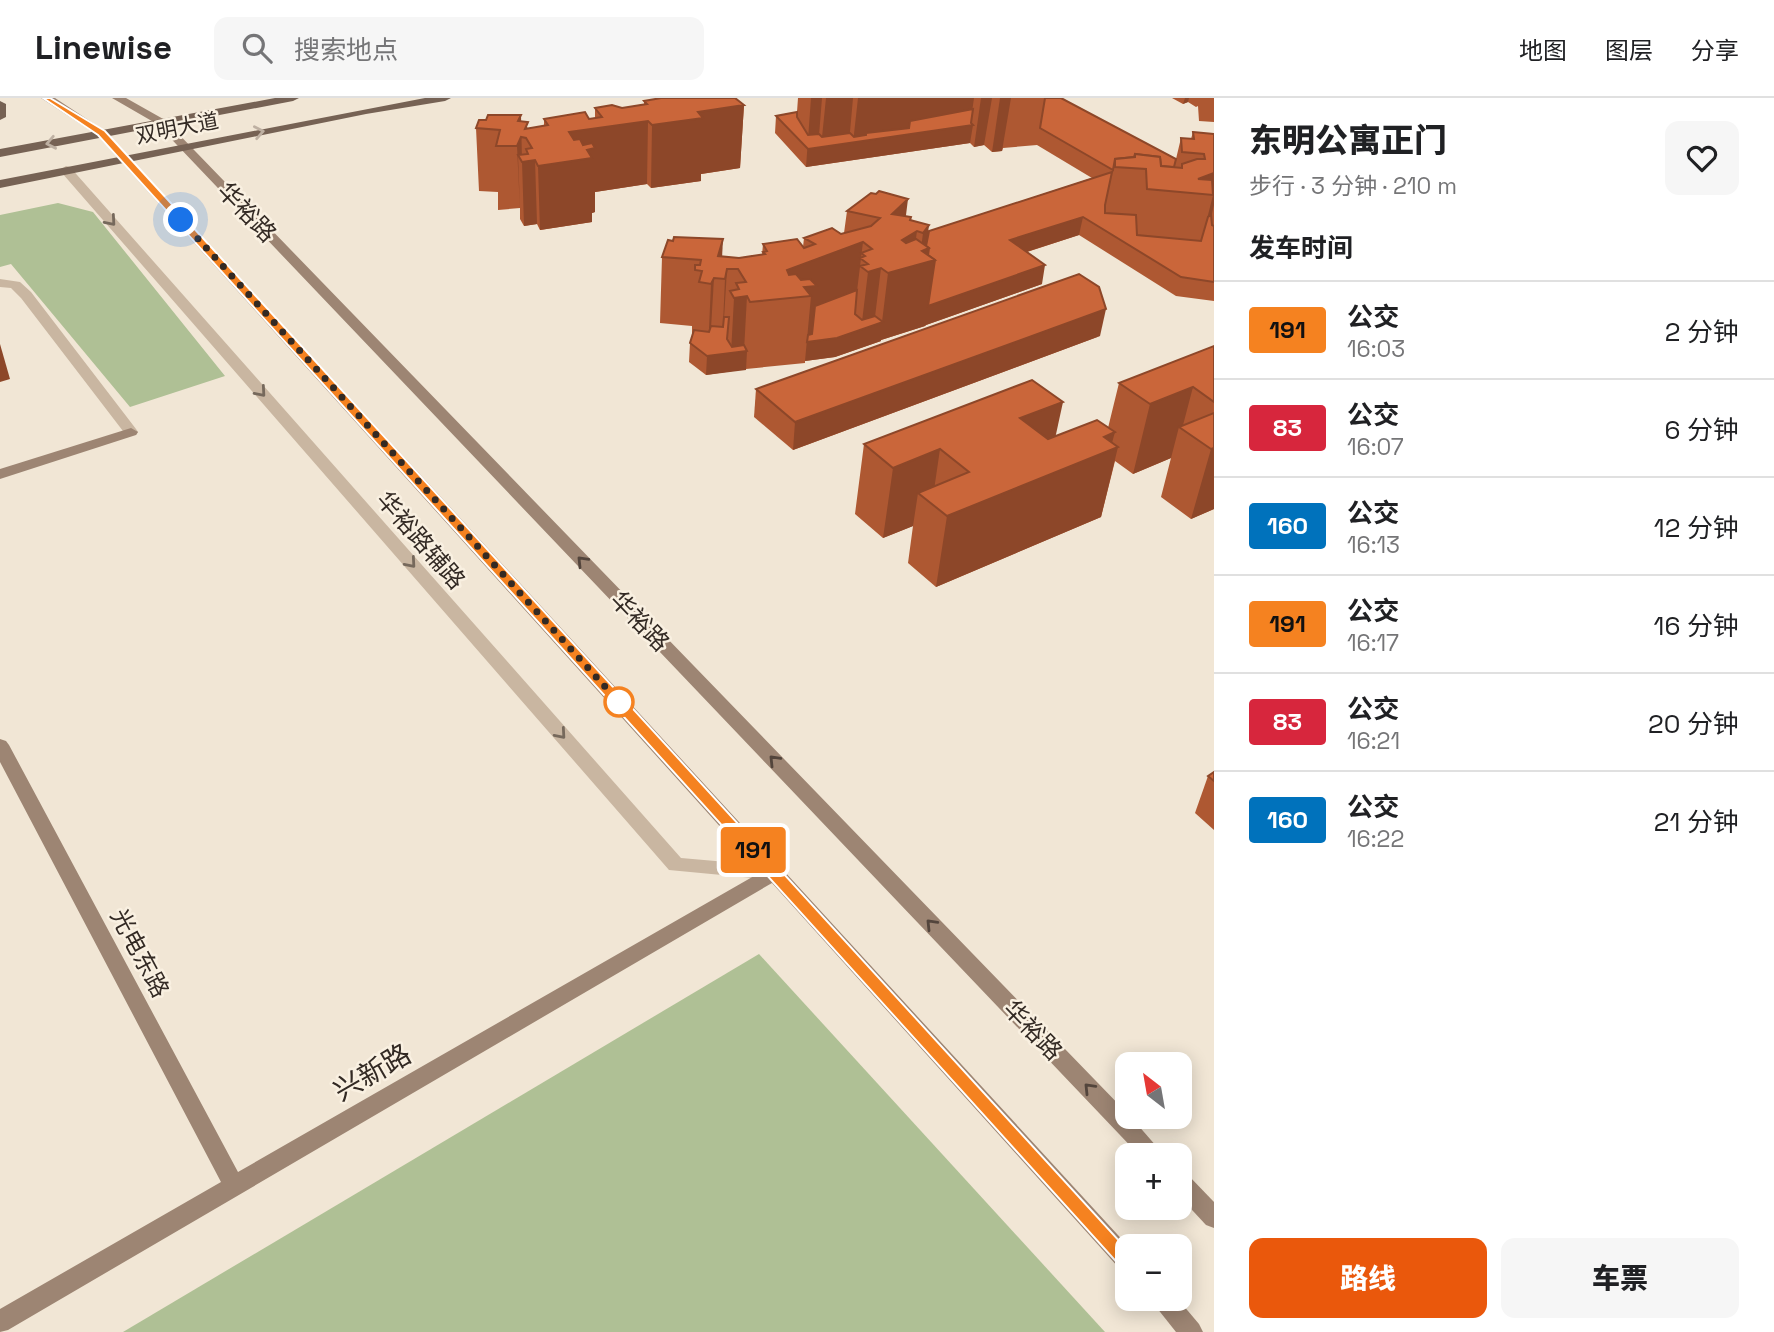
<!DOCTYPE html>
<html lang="zh">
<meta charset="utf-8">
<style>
body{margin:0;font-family:"Space Grotesk","Noto Sans SC",sans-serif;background:#f6f6f6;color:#202124;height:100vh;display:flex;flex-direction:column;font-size:26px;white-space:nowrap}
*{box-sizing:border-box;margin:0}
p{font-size:23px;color:#757577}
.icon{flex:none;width:38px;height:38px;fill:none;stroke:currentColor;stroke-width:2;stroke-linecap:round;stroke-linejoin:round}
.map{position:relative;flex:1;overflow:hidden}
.details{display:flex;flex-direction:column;background:#fff;width:560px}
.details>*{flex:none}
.badge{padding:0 14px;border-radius:5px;font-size:24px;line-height:46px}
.needle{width:46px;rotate:329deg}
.buttons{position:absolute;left:1115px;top:954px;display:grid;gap:14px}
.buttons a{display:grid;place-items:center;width:77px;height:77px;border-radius:14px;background:#fff;box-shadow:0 4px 18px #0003;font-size:35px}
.you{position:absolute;width:35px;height:35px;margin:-18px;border:5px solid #fff;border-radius:50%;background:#1a73e8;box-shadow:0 0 0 10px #1a73e833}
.map>.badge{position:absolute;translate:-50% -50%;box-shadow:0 0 0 4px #fff}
h2{padding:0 35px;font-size:26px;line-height:63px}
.round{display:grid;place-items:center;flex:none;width:74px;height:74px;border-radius:14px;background:#f6f6f6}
.headline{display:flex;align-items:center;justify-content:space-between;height:119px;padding:0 35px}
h1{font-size:33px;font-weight:800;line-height:52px}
.cta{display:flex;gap:14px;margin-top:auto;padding:14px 35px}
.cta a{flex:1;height:80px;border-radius:14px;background:#ea580c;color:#fff;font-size:28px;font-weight:800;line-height:80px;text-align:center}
.cta a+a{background:#f6f6f6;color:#202124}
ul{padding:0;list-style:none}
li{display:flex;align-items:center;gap:21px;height:98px;padding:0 35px;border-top:2px solid #e0e0e0}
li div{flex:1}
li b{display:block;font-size:26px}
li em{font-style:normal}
li .badge{min-width:77px;font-weight:700;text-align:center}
header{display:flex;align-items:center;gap:42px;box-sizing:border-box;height:98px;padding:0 35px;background:#fff;border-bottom:2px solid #e0e0e0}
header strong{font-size:33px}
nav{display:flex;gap:38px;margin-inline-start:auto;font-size:24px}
.search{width:490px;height:63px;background:#f6f6f6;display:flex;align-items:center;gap:18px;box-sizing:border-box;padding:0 24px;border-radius:14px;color:#757577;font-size:26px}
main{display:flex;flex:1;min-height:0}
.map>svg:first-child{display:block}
</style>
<header>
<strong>Linewise</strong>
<div class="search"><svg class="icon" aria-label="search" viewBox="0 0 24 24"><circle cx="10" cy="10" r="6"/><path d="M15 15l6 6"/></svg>搜索地点</div>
<nav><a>地图</a><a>图层</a><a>分享</a></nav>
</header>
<main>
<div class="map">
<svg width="1214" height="1234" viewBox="0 0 1214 1234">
<rect width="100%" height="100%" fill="#f1e6d5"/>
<g fill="#afc095">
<path d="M58,105L93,114L225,278L130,309L11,166L0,169V117Z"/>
<path d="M759,856L1105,1234H123Z"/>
</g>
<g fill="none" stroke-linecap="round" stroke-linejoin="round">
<path fill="#c9b6a1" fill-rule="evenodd" d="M66,68L70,69L681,760L774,768L781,770L784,775L781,780L774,782L669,772L62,75L60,72Z"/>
<path fill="#c9b6a1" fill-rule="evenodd" d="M0,181L20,184L31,194L136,331L138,334L136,337H126L21,200L11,190L0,189Z"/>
<g fill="#9d8573" fill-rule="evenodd">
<path d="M41,0H55L105,33L1128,1148L1127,1174L1119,1170L772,785L8,1232L0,1234V1211L221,1084L0,664V641L6,643L9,647L238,1074L761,774L97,37Z"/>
<path d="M112,0H126L165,22L1127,1015V1018H1130L1164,1057H1139L157,26Z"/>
<path d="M131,330L138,334L136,337L0,381V371Z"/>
<path d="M1180,1074L1188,1077L1214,1104V1130L1206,1127L1180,1099Z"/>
<path d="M1149,1200H1177L1199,1226L1203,1234H1176Z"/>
</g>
<g fill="#766254" fill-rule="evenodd">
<path d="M275,0H299L293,3L0,59V51Z"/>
<path d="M425,0H451L445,3L366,16L0,90V82Z"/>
<path d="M0,3L6,6V19L0,22Z"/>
</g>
</g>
<g fill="#ae5832">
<path d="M798,0H1061L1176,61L1181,40L1191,41L1193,34L1214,36V203L1176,198L1079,137L1027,154L1042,186L926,227L925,228L881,242V243L835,259L805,263V265L746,271L706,277L689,264L690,245L692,239V228L660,225L662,159L722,158L739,160L762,157L763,146L803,149L804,140L844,135L847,113L906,118L929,133L1092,80L1037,47L1003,50L1002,53L992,54L984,47L974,49L970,45L806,69L775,35L776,18L797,14Z"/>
<path d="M1172,0H1214V24L1199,23L1198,8L1196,9L1188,4L1183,6Z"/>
<path d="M644,3L744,7L740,70L701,76V83L651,90L647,86L595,94V114L592,115V124L540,132L537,126L524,128L520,121V110L498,112V94L479,93L476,30L486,22L521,17V24L528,30L544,28V21L595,20V10H622L644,6Z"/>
<path d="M1100,238L793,352L754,319L756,291Z"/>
<path d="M1214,248V411L1191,421L1161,399L1171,360L1133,376L1115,363L1101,419L936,489L908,465L913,428L883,440L855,416L864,346L1056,338L1108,330L1119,285Z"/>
<path d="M1214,674V732L1195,715L1208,678Z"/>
</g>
<g fill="#8d4729">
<path d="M811,0H822L818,50L821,49L826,0H853L849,45H853L858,0H974L970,28L973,27L970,45L806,69Z"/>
<path d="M981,0H992L984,47L974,49Z"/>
<path d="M1000,0H1011L1002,53L992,54Z"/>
<path d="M1185,0H1189L1188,4L1183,6Z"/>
<path d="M744,7L740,70L701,76V83L651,90L652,27L698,14Z"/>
<path d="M521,17L522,63L518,57L520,111L517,48L518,23Z"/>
<path d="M648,23L647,86L595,94V114L592,115V124L540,132L538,68L569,34Z"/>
<path d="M535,62L537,126L524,128L522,64Z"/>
<path d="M1214,75V107L1207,136L1203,137L1213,97L1198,81Z"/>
<path d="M908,101L903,141L911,119L909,138L917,133L912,168L919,166L923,135L929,127L926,151L929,150L935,162L1045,167L1042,186L926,227L925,228L881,242V243L835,259L805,263L811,198L762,201L787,172L863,144L853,226L813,227L861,232L868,174L881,170L874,227L882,224L888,175L892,116Z"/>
<path d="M1083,119L1079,137L1007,160L1010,142Z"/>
<path d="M723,141L721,180L718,158Z"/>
<path d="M727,171L723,238L722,248L725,181Z"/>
<path d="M714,180L710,247L708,253L711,186Z"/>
<path d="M747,198L744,253H747L746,272L706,277L707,258L731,255L734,200Z"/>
<path d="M1106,211L1100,238L793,352L795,324Z"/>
<path d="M0,246L10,281L0,284Z"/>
<path d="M1193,289L1182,331L1179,329L1171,360L1133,376L1150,306Z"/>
<path d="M1063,304L1048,373L1020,320Z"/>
<path d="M1115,334L1110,352L1118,349L1101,419L936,489L947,418L1104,339Z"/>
<path d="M1214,350V411L1191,421L1211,351Z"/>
<path d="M940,351L932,406L918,395L913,428L883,440L893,370Z"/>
</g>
<g fill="#ca663a" stroke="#8d4729" stroke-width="2">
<path d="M661,0H735L744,7L698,14L703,20L652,27L648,23L569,34L574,42L580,41L583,47L592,45L595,50L587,52L592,60L538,68L535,62L522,64L518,57L528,56L526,51L532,50L526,40L521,39L517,48H496L500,32L476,30L479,22H486L488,17H521L518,23L528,24L525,31L548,27L544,21L585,14L589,21L602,19L595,10L612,7L622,10L647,6L644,3Z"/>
<path d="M1045,0H1061L1176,61L1174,69L1161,68L1160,59L1135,56L1134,59L1115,61L1113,72L1040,30Z"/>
<path d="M973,11L971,25L973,27L808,51L776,18L797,14V19L808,37L819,36L822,39L850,35L854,39L866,37V35L909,30L910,23Z"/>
<path d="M1193,34L1214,36V75L1198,81L1212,82L1213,97L1147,91L1146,71L1115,69V61L1135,59V56L1160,59L1161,68L1182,70V66L1197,61H1205L1204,56L1182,54L1181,40L1194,41Z"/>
<path d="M1112,74L1105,107V115L1136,117L1137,137L1201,143L1208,119L1211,117L1212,127L1214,128V184L1181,179L1083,119L1010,142L1045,167L928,208L935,162L928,157L929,150L926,148L929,133Z"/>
<path d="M879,93L908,101L892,116L911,119L910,122L929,127L923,135L917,133L902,142L906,145L916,141L929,150L922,153L935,162L888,175L881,170L868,174L860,168L868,166L860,160L865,158L861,155L872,151L863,144L787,172L789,177L796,176L801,182L810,181L817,188L804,189L811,198L750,204L747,198L734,200L730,193L739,191L736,185L746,184L738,171H727L725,181L714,180L711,186L699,184L702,173L695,172V167H700L701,162L662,159L668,142L673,143L674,139L723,141L718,158L739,160L765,156L763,154L767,153L763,146L797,141L804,150L815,146L804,140L832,130L841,136L871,128L880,120L847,113L871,95L876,96Z"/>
<path d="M1079,176L1099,189L1106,211L795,324L756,291Z"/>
<path d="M857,192L855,216L862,222L875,218L883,224L837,240L807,244L808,237L812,236L815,208Z"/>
<path d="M724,219H729L727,241L732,249L744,247L747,253L707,258L690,245L694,232L709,234L711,228L723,229Z"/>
<path d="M1214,248V304L1193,289L1150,306L1119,285Z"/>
<path d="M1032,282L1063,304L1020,320L1048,341L1097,322L1115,334L1104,339L1118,349L947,418L918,395L969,374L940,351L893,370L864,346Z"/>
<path d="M1214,315V350L1211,351L1179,329Z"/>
<path d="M1214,674V683L1208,678Z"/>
</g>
<defs><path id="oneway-chevron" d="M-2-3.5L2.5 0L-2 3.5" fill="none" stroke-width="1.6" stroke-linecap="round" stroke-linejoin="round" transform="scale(1.75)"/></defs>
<g stroke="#beb0a2">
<use href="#oneway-chevron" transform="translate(259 34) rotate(-11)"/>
<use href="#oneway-chevron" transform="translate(51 45) rotate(169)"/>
</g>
<g stroke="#76695c">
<use href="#oneway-chevron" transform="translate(111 123) rotate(49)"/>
<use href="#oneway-chevron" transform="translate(261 294) rotate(49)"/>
<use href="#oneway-chevron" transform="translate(411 465) rotate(49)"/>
<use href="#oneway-chevron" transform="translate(561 636) rotate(49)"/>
</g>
<g stroke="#53453c">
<use href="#oneway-chevron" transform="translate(582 463) rotate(-134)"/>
<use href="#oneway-chevron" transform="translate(774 662) rotate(-134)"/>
<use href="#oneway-chevron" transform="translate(931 826) rotate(-134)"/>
<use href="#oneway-chevron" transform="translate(1089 990) rotate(-134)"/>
</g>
<path fill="#f58220" stroke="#fff" stroke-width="2" d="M43,0H50L105,33L1133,1158L1136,1163L1133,1169L1127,1172L1121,1169L98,37Z"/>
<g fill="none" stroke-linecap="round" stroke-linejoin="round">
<path stroke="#332a24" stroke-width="7" stroke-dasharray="0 12.6" d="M181,122L619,604"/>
</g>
<circle fill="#fff" stroke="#f58220" stroke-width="3.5" cx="619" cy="604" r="14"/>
<g text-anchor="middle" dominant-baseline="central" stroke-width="5" stroke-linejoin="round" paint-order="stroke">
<g font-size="21" fill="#332a24" stroke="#f9f0e1">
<text transform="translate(177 30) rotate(-11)">双明大道</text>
</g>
<g font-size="24" fill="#332a24" stroke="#f9f0e1">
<text transform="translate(247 114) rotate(46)">华裕路</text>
<text transform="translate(421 442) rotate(49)">华裕路辅路</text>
<text transform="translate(640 523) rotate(46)">华裕路</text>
<text transform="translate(140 855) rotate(62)">光电东路</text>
<text transform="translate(1033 932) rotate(46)">华裕路</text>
</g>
<g font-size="28" fill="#332a24" stroke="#f9f0e1">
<text transform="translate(372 974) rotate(-30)">兴新路</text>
</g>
</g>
</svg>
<div class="buttons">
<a><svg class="needle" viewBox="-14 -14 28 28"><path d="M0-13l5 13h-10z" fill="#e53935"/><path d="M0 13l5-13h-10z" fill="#757577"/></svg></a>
<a>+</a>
<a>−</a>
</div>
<div class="you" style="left:181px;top:122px"></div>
<b class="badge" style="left:753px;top:752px;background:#f58220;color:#111">191</b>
</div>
<section class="details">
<div class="headline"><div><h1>东明公寓正门</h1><p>步行 · 3 分钟 · 210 m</p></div><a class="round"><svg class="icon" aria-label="heart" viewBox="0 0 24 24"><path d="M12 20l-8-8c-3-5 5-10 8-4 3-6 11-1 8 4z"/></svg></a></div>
<h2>发车时间</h2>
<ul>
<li><span class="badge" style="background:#f58220;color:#111">191</span><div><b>公交</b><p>16:03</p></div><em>2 分钟</em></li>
<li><span class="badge" style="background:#d7263d;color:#fff">83</span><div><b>公交</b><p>16:07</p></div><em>6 分钟</em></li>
<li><span class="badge" style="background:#0072bc;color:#fff">160</span><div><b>公交</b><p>16:13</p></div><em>12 分钟</em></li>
<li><span class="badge" style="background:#f58220;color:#111">191</span><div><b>公交</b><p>16:17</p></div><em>16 分钟</em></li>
<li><span class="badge" style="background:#d7263d;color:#fff">83</span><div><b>公交</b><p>16:21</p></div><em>20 分钟</em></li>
<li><span class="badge" style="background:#0072bc;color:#fff">160</span><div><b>公交</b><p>16:22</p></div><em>21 分钟</em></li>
</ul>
<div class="cta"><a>路线</a><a>车票</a></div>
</section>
</main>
